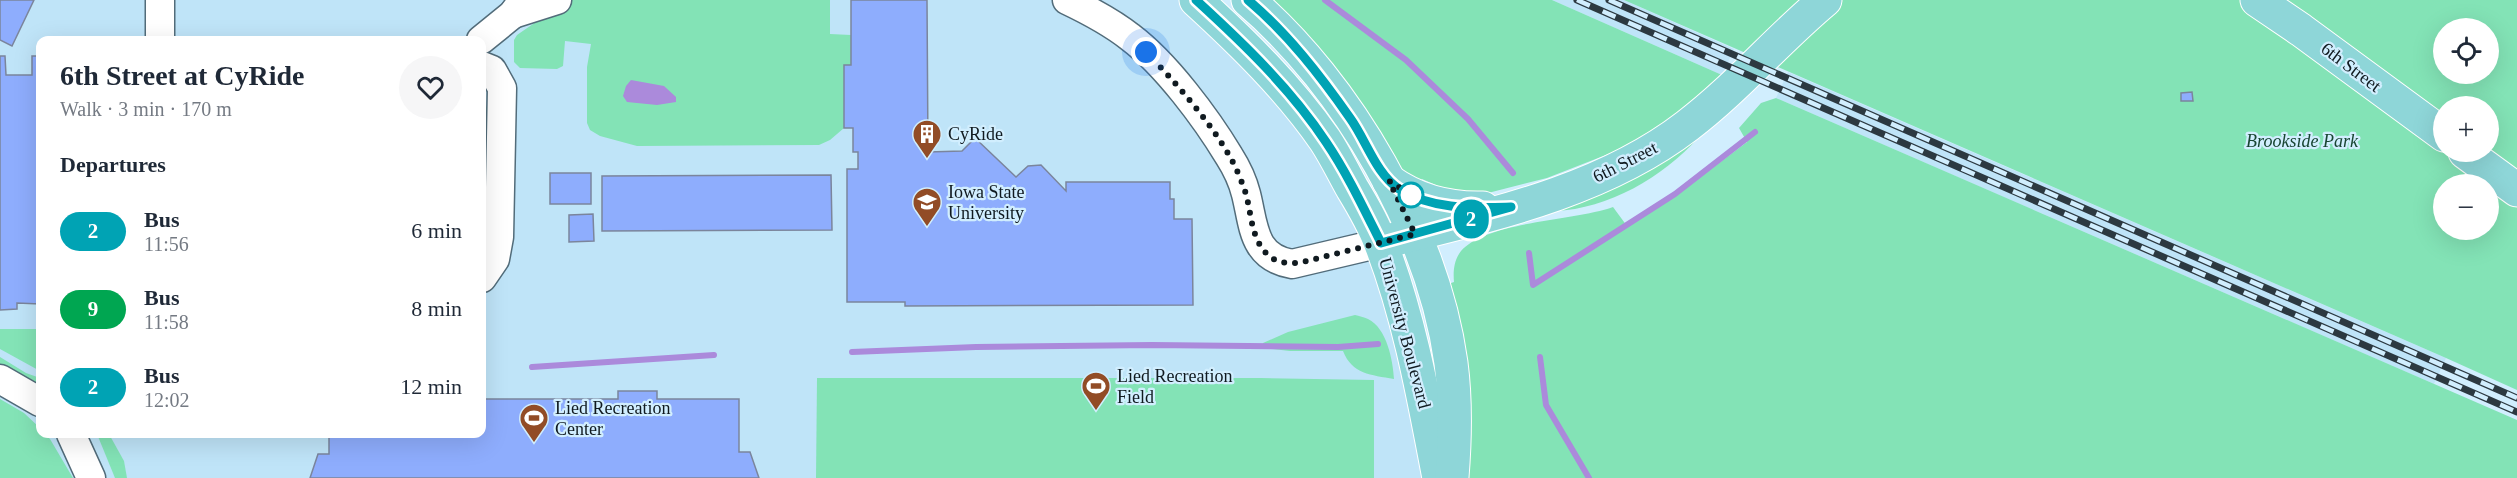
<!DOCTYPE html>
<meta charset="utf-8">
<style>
body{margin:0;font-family:"Times New Roman",serif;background:#f6f6f7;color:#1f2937;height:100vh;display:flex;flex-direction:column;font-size:22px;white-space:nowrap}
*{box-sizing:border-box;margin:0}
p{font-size:20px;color:#747a83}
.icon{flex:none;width:33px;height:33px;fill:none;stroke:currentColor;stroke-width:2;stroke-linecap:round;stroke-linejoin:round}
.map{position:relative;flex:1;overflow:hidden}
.sheet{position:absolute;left:36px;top:36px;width:450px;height:402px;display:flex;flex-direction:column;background:#fff;border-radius:12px;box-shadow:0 6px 24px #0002}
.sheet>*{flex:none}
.badge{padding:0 12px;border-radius:20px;font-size:21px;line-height:39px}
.fabs{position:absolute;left:2433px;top:18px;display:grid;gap:12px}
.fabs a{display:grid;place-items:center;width:66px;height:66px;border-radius:50%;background:#fff;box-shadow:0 6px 24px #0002;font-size:30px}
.you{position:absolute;width:30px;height:30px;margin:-15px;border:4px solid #fff;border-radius:50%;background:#1a73e8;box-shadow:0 0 0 9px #1a73e833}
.map>.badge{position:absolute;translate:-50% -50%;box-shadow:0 0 0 3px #fff}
h2{padding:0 24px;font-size:22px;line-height:54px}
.round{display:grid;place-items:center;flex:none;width:63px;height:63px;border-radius:32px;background:#f6f6f7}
.headline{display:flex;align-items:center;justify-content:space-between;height:102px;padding:0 24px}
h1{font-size:28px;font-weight:600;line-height:45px}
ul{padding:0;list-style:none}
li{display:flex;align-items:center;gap:18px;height:78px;padding:0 24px}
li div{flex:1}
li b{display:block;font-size:22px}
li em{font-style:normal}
li .badge{min-width:66px;font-weight:700;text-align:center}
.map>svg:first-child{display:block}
</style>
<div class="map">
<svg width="2517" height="478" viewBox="0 0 2517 478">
<rect width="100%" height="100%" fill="#d1eefe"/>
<g fill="#bfe4f8" fill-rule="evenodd">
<path d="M0,0H1196L1366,212L1439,478H0ZM40,40H482V434H40Z"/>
<path d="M1552,0H1624L1734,49L1722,75Z"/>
<path d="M1788,72L2446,358L2434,384L1776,98Z"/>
</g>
<g fill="#83e3b6" fill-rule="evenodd">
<path d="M568,0H830V34L851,35V65H844V128L830,140L819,145L637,146L600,136L590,130L587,123V67L591,44L565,41L563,66L557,69L520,68L514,62V40L517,35Z"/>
<path d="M1265,0H1552L1722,75L1667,122L1634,144L1547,178L1488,193L1461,196L1422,179L1417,186L1403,173Z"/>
<path d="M1624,0H2517V390L2446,358ZM2444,28H2488V74H2444ZM2444,106H2488V152H2444ZM2444,184H2488V230H2444Z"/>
<path d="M482,98C492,115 494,126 482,142Z"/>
<path d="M1776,98L2517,420V478H1466L1445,285L1454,282C1453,271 1454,260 1461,251C1487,221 1574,221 1613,207L1627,226L1678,194L1747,142L1739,128L1761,103Z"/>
<path d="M1698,138C1663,177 1608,209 1555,211Z"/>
<path d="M1355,315C1359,316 1364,317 1368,319C1387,328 1393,361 1394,379C1371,375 1352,374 1343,351H1290L1262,348L1263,343L1288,332Z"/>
<path d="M0,329H37V355H40V371L0,349Z"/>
<path d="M0,357L26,373L40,378V388L0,367Z"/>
<path d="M817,378H1261L1374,380V478H816Z"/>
<path d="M0,399L24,413L40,428V434H45L50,439L73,478H0Z"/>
<path d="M97,434H109L124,461L127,478H115Z"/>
</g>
<path fill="#ab8adb" d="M631,80L664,86L676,97V102L657,105L627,102L623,96L626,86Z"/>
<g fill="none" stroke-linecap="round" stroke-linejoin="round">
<g stroke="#ab8adb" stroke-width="6">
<path d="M1325,0L1406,60L1468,119L1513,173"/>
<path d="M1529,253L1533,285L1675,194L1755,132"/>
<path d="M852,352L976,347L1152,345L1338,347L1378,344"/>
<path d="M1540,357L1546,405L1589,478"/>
<path d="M532,367L714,355"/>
</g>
</g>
<g fill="#8eadfd" stroke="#7b859c" stroke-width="1.5">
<path d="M0,0H34L12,46L0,40Z"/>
<path d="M851,0H927L928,152L962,151L975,138L1016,177L1028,166L1041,165L1066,191V182H1170V199H1174V219H1192L1193,305L905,306V302H847V169H858V152H853V128H844V65H851Z"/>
<path d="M0,56H5L6,75H32V56H40V304L17,303V309L0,310Z"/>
<path d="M2192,92L2193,101H2181V93Z"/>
<rect x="550" y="173" width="41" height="31"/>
<path d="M831,175L832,230L602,231V176Z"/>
<path d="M593,214L594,241L569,242V215Z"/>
<path d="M618,391H657V399H739V452H750L759,478H310L318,454H329V434H482V399H618Z"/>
</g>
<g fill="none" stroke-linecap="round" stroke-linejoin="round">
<g stroke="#526c7a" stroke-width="31">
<g id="minor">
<path d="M160,0V40"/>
<path d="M1067,0C1088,10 1111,22 1130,37C1166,64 1206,118 1229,156C1236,167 1243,182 1246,194C1254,225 1252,257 1292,264L1381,243"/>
<path d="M513,14L557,0"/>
<path d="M481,40L513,14L523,0"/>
<path d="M482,66L492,70L502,88L499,237L495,259L482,278"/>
<path d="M0,379L40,402"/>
<path d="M71,434L91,478"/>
</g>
</g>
<g stroke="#fff" stroke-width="35">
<g id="major">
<path d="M1196,0C1243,43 1289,88 1325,140C1335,155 1343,172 1352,188C1363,206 1374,225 1381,244C1410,319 1424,400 1439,478"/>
<path d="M1248,0C1348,85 1433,233 1451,363C1456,401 1455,440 1452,477"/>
<path d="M2257,0L2301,30L2444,135"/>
<path d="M2465,152L2517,190"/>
<path d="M1389,181C1417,201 1448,209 1483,208"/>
<path d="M1395,239C1495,214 1604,190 1687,126C1737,88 1777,40 1825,0"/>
</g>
</g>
<use href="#minor" stroke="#fff" stroke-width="28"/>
<use href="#major" stroke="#8ed6d8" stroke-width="33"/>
<g stroke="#2c3941" stroke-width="7">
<g id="rail">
<path d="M1577,0L2517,412"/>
<path d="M1609,0L2517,398"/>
</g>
</g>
<use href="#rail" stroke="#d1eefe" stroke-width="4.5" stroke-dasharray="14" stroke-linecap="butt"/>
</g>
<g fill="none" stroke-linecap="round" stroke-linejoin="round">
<g stroke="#fff" stroke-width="14">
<path id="line" d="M1196,0C1243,43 1291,89 1326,142C1347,173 1364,209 1381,243L1511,207C1472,208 1433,210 1399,189C1376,174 1366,140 1350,118C1320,75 1288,34 1248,0"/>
</g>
<use href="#line" stroke="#00a3b4" stroke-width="9"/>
<path stroke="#101a20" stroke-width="6" stroke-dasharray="0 10.8" d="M1146,52C1176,83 1209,120 1230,157C1236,167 1241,180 1245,191C1252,213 1250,238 1268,255C1278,264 1291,264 1303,262L1415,234L1389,181L1417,198L1411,195"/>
</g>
<defs>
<g id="building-pin" transform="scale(1.5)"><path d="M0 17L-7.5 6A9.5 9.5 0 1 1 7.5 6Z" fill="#924c26" stroke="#d1eefe"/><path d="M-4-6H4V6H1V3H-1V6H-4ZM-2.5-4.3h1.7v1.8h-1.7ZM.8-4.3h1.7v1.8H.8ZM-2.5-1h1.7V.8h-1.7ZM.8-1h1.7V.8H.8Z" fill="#fff"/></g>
<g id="university-pin" transform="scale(1.5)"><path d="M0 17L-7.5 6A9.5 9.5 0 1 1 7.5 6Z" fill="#924c26" stroke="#d1eefe"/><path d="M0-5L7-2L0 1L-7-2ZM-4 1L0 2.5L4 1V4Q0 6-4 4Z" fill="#fff"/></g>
<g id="stadium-pin" transform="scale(1.5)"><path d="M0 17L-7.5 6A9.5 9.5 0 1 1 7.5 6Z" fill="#924c26" stroke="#d1eefe"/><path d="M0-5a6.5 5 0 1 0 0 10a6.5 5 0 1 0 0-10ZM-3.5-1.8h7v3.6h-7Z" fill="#fff"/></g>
</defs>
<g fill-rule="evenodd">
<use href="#building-pin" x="927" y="134"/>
<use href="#university-pin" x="927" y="202"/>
<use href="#stadium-pin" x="1096" y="386"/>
<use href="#stadium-pin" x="534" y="418"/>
</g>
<circle fill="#fff" stroke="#00a3b4" stroke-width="3" cx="1411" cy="195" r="12"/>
<g text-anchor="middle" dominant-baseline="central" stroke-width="4.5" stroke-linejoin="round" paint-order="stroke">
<g font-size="18" fill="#101a20" stroke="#d1eefe">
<text transform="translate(2351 67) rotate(37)">6th Street</text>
<text transform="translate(1625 162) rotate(-27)">6th Street</text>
<text transform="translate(1405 333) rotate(75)">University Boulevard</text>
</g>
<g font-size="18" fill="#101a20" stroke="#d1eefe" text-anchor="start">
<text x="948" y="134">CyRide</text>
<text x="948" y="192">Iowa State<tspan x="948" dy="21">University</tspan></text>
<text x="1117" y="376">Lied Recreation<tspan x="1117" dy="21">Field</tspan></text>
<text x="555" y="408">Lied Recreation<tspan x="555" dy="21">Center</tspan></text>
</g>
<g font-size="18" font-style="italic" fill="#184532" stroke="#d1eefe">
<text x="2302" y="141">Brookside Park</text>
</g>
</g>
</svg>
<div class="fabs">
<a><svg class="icon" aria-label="locate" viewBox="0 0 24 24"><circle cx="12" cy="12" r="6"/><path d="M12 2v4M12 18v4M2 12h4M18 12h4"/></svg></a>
<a>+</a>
<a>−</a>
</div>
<div class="you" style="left:1146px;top:52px"></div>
<b class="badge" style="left:1471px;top:219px;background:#00a3b4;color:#fff">2</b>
<section class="sheet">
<div class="headline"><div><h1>6th Street at CyRide</h1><p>Walk · 3 min · 170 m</p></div><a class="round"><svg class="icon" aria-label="heart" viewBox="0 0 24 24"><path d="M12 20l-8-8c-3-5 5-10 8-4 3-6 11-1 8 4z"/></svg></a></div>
<h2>Departures</h2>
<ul>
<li><span class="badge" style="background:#00a3b4;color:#fff">2</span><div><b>Bus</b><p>11:56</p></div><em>6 min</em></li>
<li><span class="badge" style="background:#00a651;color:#fff">9</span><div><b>Bus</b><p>11:58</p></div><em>8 min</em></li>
<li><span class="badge" style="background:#00a3b4;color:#fff">2</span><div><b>Bus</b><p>12:02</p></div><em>12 min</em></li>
</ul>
</section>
</div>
